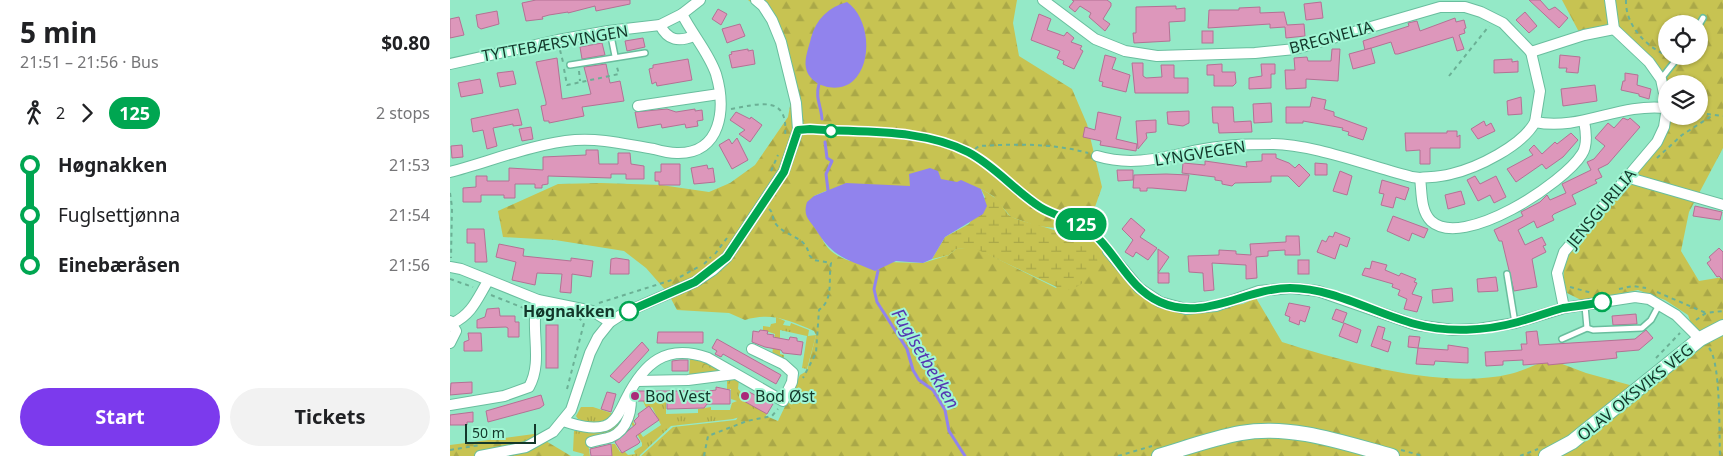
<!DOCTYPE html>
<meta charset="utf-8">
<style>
body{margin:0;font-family:"Noto Sans",sans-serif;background:#f2f2f2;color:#202124;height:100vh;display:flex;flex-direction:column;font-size:19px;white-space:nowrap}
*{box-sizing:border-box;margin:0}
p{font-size:16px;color:#757577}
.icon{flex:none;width:28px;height:28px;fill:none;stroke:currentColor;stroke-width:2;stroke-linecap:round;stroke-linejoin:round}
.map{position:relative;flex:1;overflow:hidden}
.panel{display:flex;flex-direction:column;background:#fff;width:450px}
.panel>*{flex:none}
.badge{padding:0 10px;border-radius:16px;font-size:18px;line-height:32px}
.buttons{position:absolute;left:1208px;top:15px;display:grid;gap:10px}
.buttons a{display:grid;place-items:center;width:50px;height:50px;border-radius:50%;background:#fff;box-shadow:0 1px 4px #0004;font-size:25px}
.scale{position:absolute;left:15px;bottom:12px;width:71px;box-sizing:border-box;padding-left:5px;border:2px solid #13372a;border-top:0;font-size:14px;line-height:18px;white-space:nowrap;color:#13372a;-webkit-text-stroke:4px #a1f6d4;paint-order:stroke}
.map>.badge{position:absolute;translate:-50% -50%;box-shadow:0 0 0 2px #fff}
.legs{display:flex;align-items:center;gap:8px;height:55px;padding:0 20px;font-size:16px}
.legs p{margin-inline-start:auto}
.head{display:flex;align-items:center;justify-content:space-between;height:85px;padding:0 20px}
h1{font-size:28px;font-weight:700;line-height:38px}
.action{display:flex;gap:10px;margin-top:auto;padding:10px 20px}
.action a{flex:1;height:58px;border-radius:30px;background:#7c3aed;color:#fff;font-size:20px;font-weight:700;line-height:58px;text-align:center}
.action a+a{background:#f2f2f2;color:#202124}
ul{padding:0 20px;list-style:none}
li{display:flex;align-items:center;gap:18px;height:50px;font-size:19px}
li i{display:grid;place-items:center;width:8px;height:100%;margin:0 6px;background:currentColor}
li i::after{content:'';width:12px;height:12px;margin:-6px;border:4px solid;border-radius:50%;background:#fff}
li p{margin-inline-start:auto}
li:first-child i{background:linear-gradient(#0000 50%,currentColor 0)}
li:last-child i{background:linear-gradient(currentColor 50%,#0000 0)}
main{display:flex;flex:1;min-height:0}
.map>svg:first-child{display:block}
</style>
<main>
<section class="panel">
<div class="head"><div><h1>5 min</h1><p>21:51 – 21:56 · Bus</p></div><b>$0.80</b></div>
<div class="legs"><svg class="icon" aria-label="walk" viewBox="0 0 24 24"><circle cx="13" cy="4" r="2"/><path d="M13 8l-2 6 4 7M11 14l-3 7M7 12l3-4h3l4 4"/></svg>2<svg class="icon" aria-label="forward" viewBox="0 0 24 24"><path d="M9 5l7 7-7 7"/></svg><b class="badge" style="background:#00a651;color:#fff">125</b><p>2 stops</p></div>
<ul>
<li><i style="color:#00a651"></i><b>Høgnakken</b><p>21:53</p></li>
<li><i style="color:#00a651"></i><span>Fuglsettjønna</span><p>21:54</p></li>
<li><i style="color:#00a651"></i><b>Einebæråsen</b><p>21:56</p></li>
</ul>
<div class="action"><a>Start</a><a>Tickets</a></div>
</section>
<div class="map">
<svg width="1273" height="456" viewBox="0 0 1273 456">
<defs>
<pattern id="grass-tufts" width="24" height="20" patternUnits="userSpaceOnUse" patternTransform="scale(1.25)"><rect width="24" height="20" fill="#c7c352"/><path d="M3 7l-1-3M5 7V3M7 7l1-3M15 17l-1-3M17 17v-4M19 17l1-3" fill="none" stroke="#aaa848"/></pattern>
<pattern id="forest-firs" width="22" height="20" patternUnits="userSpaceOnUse" patternTransform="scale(1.25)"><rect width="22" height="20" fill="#c7c352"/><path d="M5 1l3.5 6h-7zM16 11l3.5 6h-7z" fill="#aaa848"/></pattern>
<pattern id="wetland-marsh" width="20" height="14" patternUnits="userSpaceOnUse" patternTransform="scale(1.25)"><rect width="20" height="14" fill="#c7c352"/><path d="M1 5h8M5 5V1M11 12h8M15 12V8" fill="none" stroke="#aaa848"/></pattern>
<pattern id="park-crowns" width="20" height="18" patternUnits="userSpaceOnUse" patternTransform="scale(1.25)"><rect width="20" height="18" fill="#c7c352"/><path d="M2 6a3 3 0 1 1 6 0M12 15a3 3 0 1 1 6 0" fill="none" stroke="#aaa848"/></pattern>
</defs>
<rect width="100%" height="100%" fill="#94e9c7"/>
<g fill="url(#grass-tufts)">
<path d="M326,317L335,321L333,325L340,326L341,323L359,330L358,336L366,335L357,369L352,368L357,336L330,330V354L334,355L333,363L322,355L325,334L313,330V326L320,327L321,324L326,323Z"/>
<path d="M277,379H289L288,389L294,395V401L317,414L315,417L296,415L283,419L221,426L189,456H161L162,444H165L170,452L174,451L178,455L185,454L184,451L192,446V443L180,421L184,414L185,416L183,422L193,437L211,425L202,407L197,410L193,401H216V414L248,413V409L261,407V410H280L282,403L287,401L281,399V389H277Z"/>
<path d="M131,407H143L164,414C152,424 143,425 128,419L126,416Z"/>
<path d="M177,411L167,430L138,443L140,456H133L134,454L123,451L124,431L142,432Z"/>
</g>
<g fill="url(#forest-firs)" fill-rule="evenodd">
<path d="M298,0H567L563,23L569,56L622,89L637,124L652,187L640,221L706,301L743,311L793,304L806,298L832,342C895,362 994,390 1060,374C1073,371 1087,364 1099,359L1136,373L1187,387L1247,340L1238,315L1215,300L1188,290L1133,301L1117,293L1113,282L1115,259L1122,247L1153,212L1211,128L1206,68L1165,34L1129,32L1112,0H1273V148L1239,212L1231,251L1249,281L1273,277V456H191L223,427L286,420L295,407L328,421L350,375L357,371L366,335L364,331C339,320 321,312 295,320L279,313L227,310L218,293L196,268L174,251L105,240L53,237L48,211L108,184L151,183L211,185L259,192L280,183L305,165L338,117L342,95L332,44L308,8ZM1216,24H1249V56H1216ZM1216,84H1249V116H1216ZM531,189L543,196L561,217L587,226L605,228L622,236L637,246L606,288L524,247L506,249L499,255L473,263L400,261C367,251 367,225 364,196L378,190Z"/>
<path d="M84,434L121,456H0V445Z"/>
</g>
<path fill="url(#wetland-marsh)" d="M531,189C538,193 545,197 550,203C554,208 556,214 562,217C577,225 668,238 643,272C635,282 628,288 615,291L524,248L506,249L499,255L482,259L495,237L519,224L535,197Z"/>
<path fill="url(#park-crowns)" d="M240,358L253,360L273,371L239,377Z"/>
<g fill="#9183ed">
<path d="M397,2C419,17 424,62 403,81C389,94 360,87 356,68C354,58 359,47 361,38C366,19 379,7 397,2Z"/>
<path d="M480,168L488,171L491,179L507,182L511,180L531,189L537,206L533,214L495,237L482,259L473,263L446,261L425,271C399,260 384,258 368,233C361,220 352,218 357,202L364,196L396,183L460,186L459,174Z"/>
</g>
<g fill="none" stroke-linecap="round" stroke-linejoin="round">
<g stroke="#9183ed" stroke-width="3">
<path d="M369,84C365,98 371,105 372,119"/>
<path d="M375,142L377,158L382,161L376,174L378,190"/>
<path d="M428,271L424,289L427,302L457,349L463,370L469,380L483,390L495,410L499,431L515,456"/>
</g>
</g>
<g fill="#dd97bb" stroke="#b47194">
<path d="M86,0H180V4L146,11L145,6L118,13V12L99,15L92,17L93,19L76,21L72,3Z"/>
<path d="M622,0H657L661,3V6L653,19L660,24L655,31L639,17L641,13L630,6L625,12L619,7L624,1Z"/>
<path d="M1079,0H1090L1099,10L1105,7L1118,18L1109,28Z"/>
<path d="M871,2L873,18L856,20L854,4Z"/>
<path d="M726,6V9L735,8V21L719,22L720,41L684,43L683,33H686V7Z"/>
<path d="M810,7V13L834,12L837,25L854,24L855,36L836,38L835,27L820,28V24L758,28L759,10H789V8Z"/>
<path d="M268,9L277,14L271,25L262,19Z"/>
<path d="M47,11L49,24L31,29L28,27L26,15Z"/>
<path d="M1075,12L1087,26L1079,33L1066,20Z"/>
<path d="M589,14L601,19L597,30L614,36L617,32L624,38L621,42L632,46L630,49L633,51L624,69L613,64L614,61L607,58L610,51L581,40Z"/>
<path d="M9,17L14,35L0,38V19Z"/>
<path d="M1005,18L1006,22L1014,20L1016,28L1014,29L1015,33L1009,35L1014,49L1007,51L1003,37L948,54H945L941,42L915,50L913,41L959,26L958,23L967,21L970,31Z"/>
<path d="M290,24L295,36L277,43L272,29Z"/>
<rect x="752" y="31" width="11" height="12"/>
<path d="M193,38L195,47L177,51L175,41Z"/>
<path d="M152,43L155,55L132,59L130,47Z"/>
<path d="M921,48L925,63L903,69L899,54Z"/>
<path d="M298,49V51L303,50L305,64L282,68L279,55L282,54L281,52Z"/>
<path d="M882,49H890L888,81L856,79V88L836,89L835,70H845L844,58L857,57L858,61H881Z"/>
<path d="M655,55L666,58L662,69L680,75L676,92L652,86L653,82L649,81Z"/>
<path d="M1110,55L1130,57L1128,73L1116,72L1117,68H1109Z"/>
<path d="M107,58L112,99L141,94L134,67L156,64L160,83L170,81L174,101L132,107L134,116L99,123V121H94L91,106L96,105V102L86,62Z"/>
<path d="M238,59L242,80L207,86L206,82L202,84L199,69L203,68V65Z"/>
<path d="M1062,59V62L1068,61V72L1044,73V60Z"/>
<path d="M682,63H693V76L696,78L712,77L711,65H724V78H738V93H685Z"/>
<path d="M772,64V72H785L786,83L783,86H764V75H757V65Z"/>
<path d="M811,64H825V74H821V88L799,89V78L812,76Z"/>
<path d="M63,71L66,84L50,87L47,73Z"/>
<path d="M1175,73L1188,75L1187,85L1201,89L1199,99L1189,96V94L1171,90L1173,81H1175Z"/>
<path d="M30,79L33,93L11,97L8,83Z"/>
<path d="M1145,85L1147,101L1113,106L1111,89Z"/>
<path d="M862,97L876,100L874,109L884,112V116L917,128L913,140L898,135L899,132L892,130L893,128L853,121V123H836V107H860Z"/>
<path d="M1071,97L1072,114L1058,115L1057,101Z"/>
<path d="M821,103L822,122L804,123L803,104Z"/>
<path d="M762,107H783L784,122L801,121L802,132L769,133L768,123H763Z"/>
<path d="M68,109L72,125L63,126V124L43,128L47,146L37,149L33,130L23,132L21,119Z"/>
<path d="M217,109L226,112L245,109V111L252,110L253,120L247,121L248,126L236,128L235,124L212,128L211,124L188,128L185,112Z"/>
<path d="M739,111V123L733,126L718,124L717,112Z"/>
<path d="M286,112L300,119L301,117L312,125L300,142L289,134L295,130L280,120Z"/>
<path d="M648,112L671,117L666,139L687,144L686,151L650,145L651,141L633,137L635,127L645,130Z"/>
<path d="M1173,118L1178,120L1180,118L1190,127L1158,164L1148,169L1152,177L1145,180L1147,183L1122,195L1126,204L1104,214L1102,216L1104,220L1087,228L1084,221L1068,230L1075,245L1092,237L1096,245L1093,246L1096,252L1082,259L1087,287L1064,291L1052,241H1049L1044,230L1073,216L1071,212L1090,202L1097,195L1100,200L1116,193L1112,184L1141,170L1137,162L1144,159L1155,146L1145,138L1158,123L1164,128Z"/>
<path d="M706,120V132L696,133L697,138L688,149L686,121Z"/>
<path d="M1034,121L1036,126L1041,123L1045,131L1028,139L1021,129Z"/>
<path d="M81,127L83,139L72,141L69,129Z"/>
<path d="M997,131H1007V137L1010,135V148H980V164H970V150L956,151L955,133H997Z"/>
<path d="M1121,133L1128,140L1113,157L1096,169L1092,164L1066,182L1057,169L1083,155L1079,150L1084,145L1092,154L1105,142L1107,144Z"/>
<path d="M287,138L298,160L282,169L269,145L279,139L282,144Z"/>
<path d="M12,145L13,157L2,158L1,146Z"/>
<path d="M136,150H148L149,164H168V153H180L181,164L194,166V179H176V174H161V178L98,176V184L92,185V188H85V184H65V198H54V195H31V202H13V188L26,187V176H37V181H59V168L93,170V157L136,155Z"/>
<path d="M812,154H826V158L839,163L845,168L849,164L860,175L849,187L838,176H821V182L785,183L782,186L772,184V181L765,180V177L732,173L733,163L755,165V161L797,167L796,162L812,161Z"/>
<path d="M865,163L877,164V175H865Z"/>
<path d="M211,164H230V185H209V181H205V172H211Z"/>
<path d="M257,165L258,169L263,168L265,182L244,184L241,168Z"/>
<path d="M667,170H683V180L668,181Z"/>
<path d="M890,171L902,176L897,195L883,191Z"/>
<path d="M716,174L739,175L736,191L702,188H697V191H690V188H683L684,175Z"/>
<path d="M1025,176L1030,184L1046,176L1056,197L1044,203L1040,195L1028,201L1017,180Z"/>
<path d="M932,180L959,188L955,200L946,197L943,208L931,205L934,194L929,193Z"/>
<path d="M1011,191L1015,204L998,209L995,195Z"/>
<path d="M1245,206L1272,212L1270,220L1243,216Z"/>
<path d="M943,216L978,229L974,238L962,233L959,241L937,231Z"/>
<path d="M681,218L695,230L690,237L707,248L698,260L686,252L683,257L675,252L683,240L672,229Z"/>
<path d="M17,229H34L37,262H25V243H17Z"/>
<path d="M885,232L900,238L897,247L890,244L885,259L867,252L872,240L876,242L879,236L883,237Z"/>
<path d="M836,236H849L850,255H835V250L818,251V256L806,257L807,278L796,279V265L762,263L764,290L754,291L753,273L739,272L738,256L769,255V250L786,251V254L801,255L800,244L836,242Z"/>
<path d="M49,244L74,249L73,256L121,261V258L143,261L141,277L122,274L121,293L110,292L112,274L87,273L85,285L62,280L66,262L46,257Z"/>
<path d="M1269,248L1273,252V280L1269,276L1267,277L1257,263L1261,260L1259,257Z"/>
<path d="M708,249L719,257L708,273H719V283H708Z"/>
<path d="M166,258L179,260V274H160L161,259Z"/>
<rect x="848" y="260" width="11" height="14"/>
<path d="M922,261L937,265L935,270L949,276L951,273L966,279L964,282L967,283L962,294L972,297L967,312L954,309L957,299L948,295L950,290L942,287L943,284L912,275L915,268L920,269Z"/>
<path d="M1046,277L1048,291L1028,292L1027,279Z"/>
<path d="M1002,288L1003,301L983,303L982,290Z"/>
<path d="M839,303L860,307L855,322L850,320L849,325L839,321L840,317L835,315Z"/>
<path d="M49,308L50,316H65V322H69V337H58V328L56,327L27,328V320L35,317L37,309Z"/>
<path d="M886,309L897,313L893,323L882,319Z"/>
<path d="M1186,314L1187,324L1163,325L1162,316Z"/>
<path d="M894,323L911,330L907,343L889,336Z"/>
<rect x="96" y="325" width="12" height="43"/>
<path d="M928,326L935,328L932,339L941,342L938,352L921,346Z"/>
<path d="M310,330L318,331L317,334L324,335L323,337L339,340L340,337L347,338V341L353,342L351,355L333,353L331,350L315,347L302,342L303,331L309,332Z"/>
<path d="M1196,330L1203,338L1189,350L1166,352L1167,358L1098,365V363L1073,365V360L1053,361V365L1036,366L1035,352L1072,350L1071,344H1077L1076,332L1087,331L1089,345L1185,339Z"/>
<path d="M208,332H253V343H207Z"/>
<path d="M18,333H31L32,351H14V342L19,340Z"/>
<path d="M959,336L970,337L968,348L998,350V345L1018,348V363L985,361L984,365L966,364L968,348L958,347Z"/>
<path d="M267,339L331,375L326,384L273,354L271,357L265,354L267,351L262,348Z"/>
<path d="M192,342L199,350L169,383L160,376Z"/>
<path d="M230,360H238V371H222V361Z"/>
<path d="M22,382V393L0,395L1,383Z"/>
<path d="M266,387L280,390V404H257L254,408L217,409V401H188V391H259L266,390Z"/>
<path d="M157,392L166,394L161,412L151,409Z"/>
<path d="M299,392L323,404L317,414L292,400L295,393Z"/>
<path d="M91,395L94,405L90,408L38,422L36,411Z"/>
<path d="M199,406L209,420L186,436L190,442L188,444L172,453L165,442L186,424L184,421L189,416L188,414Z"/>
<path d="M23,412V422H17V425H0V415Z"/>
<path d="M161,444L162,456H141L140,449Z"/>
</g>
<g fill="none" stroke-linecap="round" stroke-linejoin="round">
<g stroke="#69be9e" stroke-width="8">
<g id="service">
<path d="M1249,25L1253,18"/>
<path d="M160,31L165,56"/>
<path d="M120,65L195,53"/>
<path d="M1211,79L1229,56"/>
<path d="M348,130C388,128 487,133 520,154C546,169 566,194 593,209C610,218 630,220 644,234C649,239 654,246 658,251"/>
<path d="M1057,274L1065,323"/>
<path d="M1135,306L1137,328"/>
<path d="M1112,339L1137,328L1143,330L1192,328L1201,320L1209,305"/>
</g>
</g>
<g stroke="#69be9e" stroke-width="12">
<g id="minor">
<path d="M593,0L645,39L675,51L707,56L805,53L845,49L990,7H1015L1031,12L1053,23L1081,52L1134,35L1164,29"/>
<path d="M1160,0L1164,29L1199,62L1211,79L1216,103"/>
<path d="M210,25C218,41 229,42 244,36"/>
<path d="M1081,52L1090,91L1085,122C1131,131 1168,103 1216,108"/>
<path d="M0,64L108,40L158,31L210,25L232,14L250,0"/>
<path d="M188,106L269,94"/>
<path d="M1085,122C1072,146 1027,168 1001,174C991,177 980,177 970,178C972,191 970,210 981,221C1013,250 1114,183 1132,154C1138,145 1136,131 1134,121"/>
<path d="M647,156C683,167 714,157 749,150C772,145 797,144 821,144C859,143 922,167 962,177L970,178"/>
<path d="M0,172C38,162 86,143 125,140C152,138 178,145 204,149C211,151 219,153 227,153C272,154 276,108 266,74C259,53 242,34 232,14"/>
<path d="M1176,177L1273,205"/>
<path d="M658,251L689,288L710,302L736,309L766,306L809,291L841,288L868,291L966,325L1003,330L1028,329L1065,323L1114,308L1185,297L1199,299L1226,315L1250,339"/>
<path d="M0,267L11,269L88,300L142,311L160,322"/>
<path d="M1114,308L1107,273L1114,252L1207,142L1214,127L1216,114"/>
<path d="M0,321L6,331L0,343"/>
<path d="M3,323C22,314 27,299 38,281"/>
<path d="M187,381L238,380L285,374"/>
<path d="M0,405L54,396L79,387C94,360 79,329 88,300"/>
<path d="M113,421C126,425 141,430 155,426C166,422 171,409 176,399C194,363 216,343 258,358L333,401L342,382L343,373L333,364L302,349"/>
<path d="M141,442C148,440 155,439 161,437C178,430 183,408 180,392"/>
<path d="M30,456L76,447L103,432L121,410L140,353L148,337L160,322L174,313L245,282L263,270L277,257L334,171L348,130L346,103L331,42L322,20L313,6L306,0"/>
</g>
</g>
<g stroke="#69be9e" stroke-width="16">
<g id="tertiary">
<path d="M709,456C736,448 763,438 791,433C841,424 894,443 942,456"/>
<path d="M1096,456L1122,442L1250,339L1273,327"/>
</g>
</g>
<g stroke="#6bb095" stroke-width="2" stroke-dasharray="4 4" stroke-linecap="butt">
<path d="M1176,0C1175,24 1195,46 1216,55"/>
<path d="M110,50L113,62"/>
<path d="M114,69L117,85L169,74L166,64"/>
<path d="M129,71L130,81"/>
<path d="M999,76L1039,26"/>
<path d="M281,109C310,104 339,94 335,136"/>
<path d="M1249,113L1273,116"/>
<path d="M525,149L529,146C566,144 602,143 638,153"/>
<path d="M1207,158L1232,135L1263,115"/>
<path d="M321,171L328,155"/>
<path d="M0,193L2,207L1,258"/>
<path d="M319,209C324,213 322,219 325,223C336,238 356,235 359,255L364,260L381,263C378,280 384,299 369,310L366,353L353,378"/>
<path d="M265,254L277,238"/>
<path d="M254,264L261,257"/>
<path d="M230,277L250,266"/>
<path d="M0,279L23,287"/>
<path d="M1120,287L1142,293"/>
<path d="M1169,289L1183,286L1196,288"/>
<path d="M1207,292L1256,313"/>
<path d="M41,295L76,309"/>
<path d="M149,303L225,279"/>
<path d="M1246,320L1256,313L1273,311"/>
<path d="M1259,348C1271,362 1269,435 1270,456"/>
<path d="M1206,358L1230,333"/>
<path d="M117,389L134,323L129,318"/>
<path d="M0,450L30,445"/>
<path d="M951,450L973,456"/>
<path d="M254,456L258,436L297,421L322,416L328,409"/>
<path d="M668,456L702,446"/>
<path d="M1070,456L1088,449"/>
</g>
<use href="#service" stroke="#fff" stroke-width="5"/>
<use href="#minor" stroke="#fff" stroke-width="10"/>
<use href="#tertiary" stroke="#fff" stroke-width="14"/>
</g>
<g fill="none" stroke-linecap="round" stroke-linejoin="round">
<g stroke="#fff" stroke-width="11">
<path id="line-1" d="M179,311L245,282L277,257L334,172L348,130L360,129C412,133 471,128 518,152C545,166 565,191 590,207C607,218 629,219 644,234C667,255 680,289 710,302C754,322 796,288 840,288C883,288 924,313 965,324C997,333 1036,331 1068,322C1083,318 1098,312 1113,308C1126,306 1139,305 1152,302"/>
</g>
<use href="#line-1" stroke="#00a651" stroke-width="8"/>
</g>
<g fill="#fff" stroke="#00a651" stroke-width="2.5">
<circle cx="381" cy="131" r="6"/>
<circle cx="1152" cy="302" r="9"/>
<circle cx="179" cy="311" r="9"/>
</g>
<g fill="#aa2a79" stroke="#a1f6d4" stroke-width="2">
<circle cx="185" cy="396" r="5"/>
<circle cx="295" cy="396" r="5"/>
</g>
<g text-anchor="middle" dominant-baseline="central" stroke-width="4" stroke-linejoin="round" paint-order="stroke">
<g font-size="16" fill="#13372a" stroke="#a1f6d4">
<text transform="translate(881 37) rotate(-15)">BREGNELIA</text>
<text transform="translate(105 43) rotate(-10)">TYTTEBÆRSVINGEN</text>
<text transform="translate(750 153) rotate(-9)">LYNGVEGEN</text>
<text transform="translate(1151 208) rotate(-50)">JENSGURILIA</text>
<text transform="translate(1185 392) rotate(-39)">OLAV OKSVIKS VEG</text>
</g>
<g font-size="16" font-weight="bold" fill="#13372a" stroke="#a1f6d4" text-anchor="end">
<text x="165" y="311">Høgnakken</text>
</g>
<g font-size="16" fill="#13372a" stroke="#a1f6d4" text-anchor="start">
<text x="195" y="396">Bod Vest</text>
<text x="305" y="396">Bod Øst</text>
</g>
<g font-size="18" font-style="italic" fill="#5437b2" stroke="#a1f6d4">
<text transform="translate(476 358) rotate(59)">Fuglsetbekken</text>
</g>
</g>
</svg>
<div class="buttons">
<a><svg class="icon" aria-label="locate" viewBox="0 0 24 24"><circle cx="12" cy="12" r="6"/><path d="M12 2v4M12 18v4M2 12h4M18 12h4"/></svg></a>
<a><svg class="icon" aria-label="layers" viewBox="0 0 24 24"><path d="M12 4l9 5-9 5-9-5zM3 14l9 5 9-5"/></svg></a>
</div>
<div class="scale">50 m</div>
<b class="badge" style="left:631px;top:224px;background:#00a651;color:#fff">125</b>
</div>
</main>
